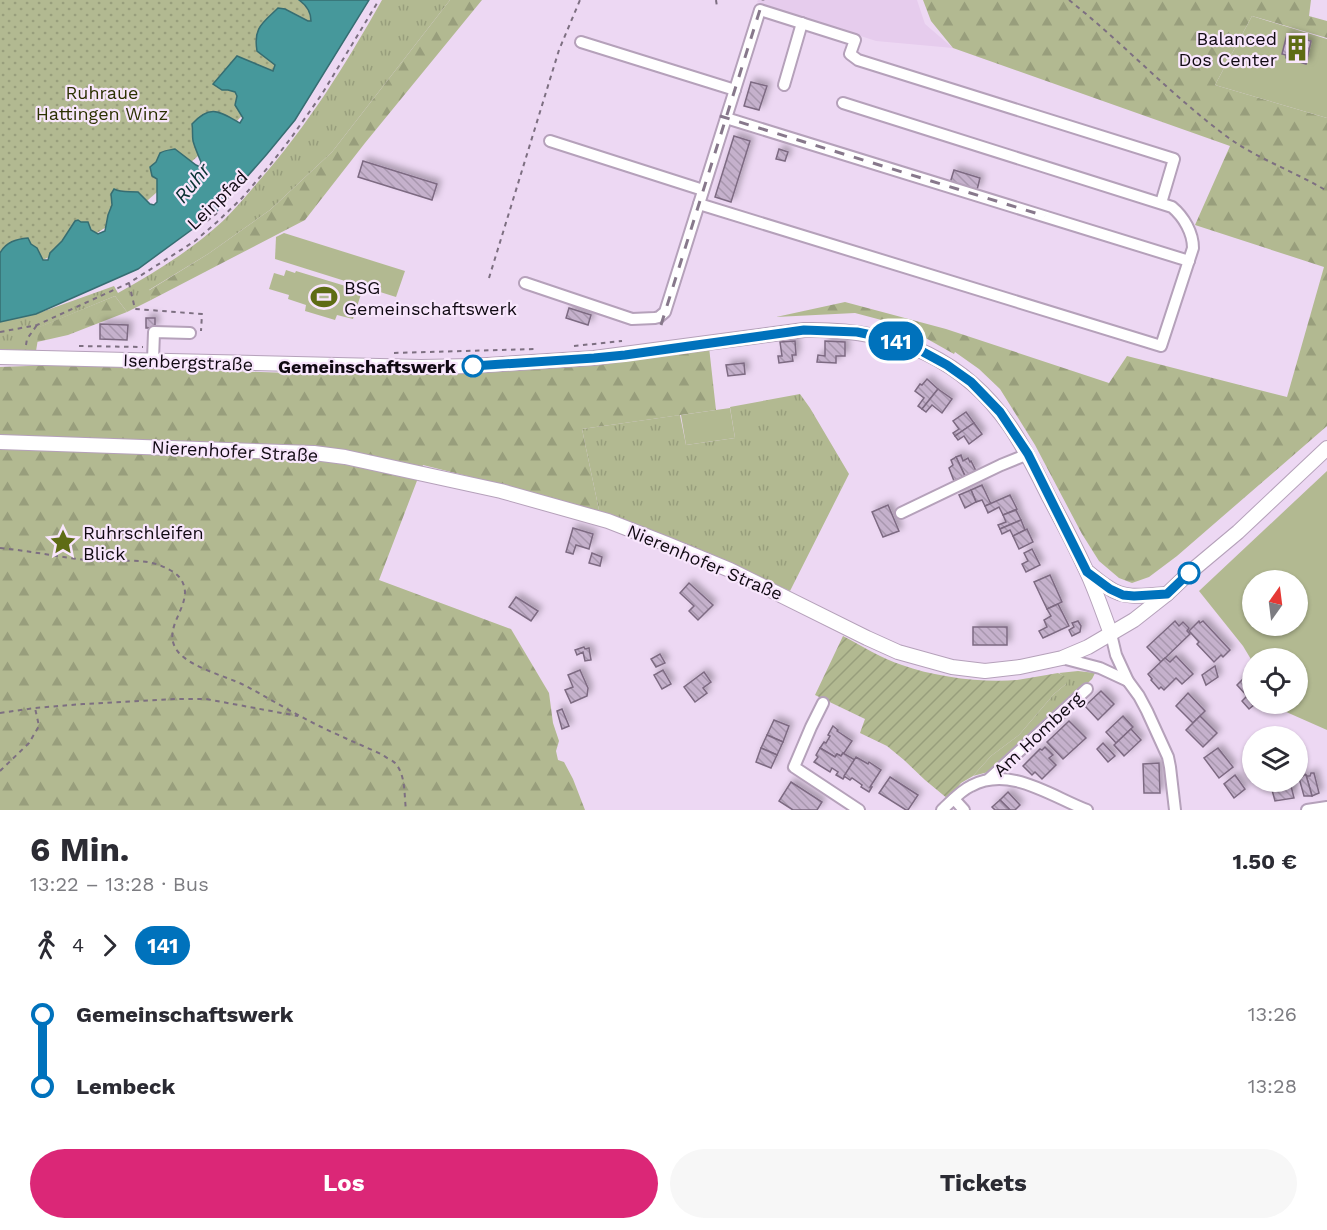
<!DOCTYPE html>
<html lang="de">
<meta charset="utf-8">
<style>
body{margin:0;font-family:"Work Sans",sans-serif;background:#f7f7f7;color:#2b2b33;height:100vh;display:flex;flex-direction:column;font-size:22px;white-space:nowrap}
*{box-sizing:border-box;margin:0}
p{font-size:20px;color:#7c7c81}
.icon{flex:none;width:33px;height:33px;fill:none;stroke:currentColor;stroke-width:2;stroke-linecap:round;stroke-linejoin:round}
.map{position:relative;height:810px;overflow:hidden}
.details{display:flex;flex-direction:column;background:#fff;flex:1}
.details>*{flex:none}
.badge{padding:0 12px;border-radius:20px;font-size:21px;line-height:39px}
.needle{width:39px;rotate:14deg}
.fabs{position:absolute;left:1242px;top:570px;display:grid;gap:12px}
.fabs a{display:grid;place-items:center;width:66px;height:66px;border-radius:50%;background:#fff;box-shadow:0 2px 4px #0004;font-size:30px}
.map>.badge{position:absolute;translate:-50% -50%;box-shadow:0 0 0 3px #fff}
.legs{display:flex;align-items:center;gap:9px;height:66px;padding:0 30px;font-size:20px}
.legs p{margin-inline-start:auto}
.summary{display:flex;align-items:center;justify-content:space-between;height:102px;padding:0 30px}
h1{font-size:33px;font-weight:700;line-height:45px}
.cta{display:flex;gap:12px;margin-top:auto;padding:12px 30px}
.cta a{flex:1;height:69px;border-radius:36px;background:#db2777;color:#fff;font-size:24px;font-weight:700;line-height:69px;text-align:center}
.cta a+a{background:#f7f7f7;color:#2b2b33}
ul{padding:0 30px;list-style:none}
li{display:flex;align-items:center;gap:21px;height:72px;font-size:22px}
li i{display:grid;place-items:center;width:9px;height:100%;margin:0 8px;background:currentColor}
li i::after{content:'';width:15px;height:15px;margin:-8px;border:4px solid;border-radius:50%;background:#fff}
li p{margin-inline-start:auto}
li:first-child i{background:linear-gradient(#0000 50%,currentColor 0)}
li:last-child i{background:linear-gradient(currentColor 50%,#0000 0)}
.map>svg:first-child{display:block}
</style>
<div class="map">
<svg width="1327" height="810" viewBox="0 0 1327 810">
<defs>
<pattern id="grass-tufts" width="24" height="20" patternUnits="userSpaceOnUse" patternTransform="scale(1.5)"><rect width="24" height="20" fill="#b2b991"/><path d="M3 7l-1-3M5 7V3M7 7l1-3M15 17l-1-3M17 17v-4M19 17l1-3" fill="none" stroke="#989e7c"/></pattern>
<pattern id="forest-firs" width="22" height="20" patternUnits="userSpaceOnUse" patternTransform="scale(1.5)"><rect width="22" height="20" fill="#b2b991"/><path d="M5 1l3.5 6h-7zM16 11l3.5 6h-7z" fill="#989e7c"/></pattern>
<pattern id="park-dots" width="8" height="8" patternUnits="userSpaceOnUse" patternTransform="scale(1.5)"><rect width="8" height="8" fill="#b2b991"/><path d="M2 2h.1M6 6h.1" fill="none" stroke="#989e7c" stroke-width="1.8" stroke-linecap="round"/></pattern>
<pattern id="garden-furrows" width="10" height="10" patternUnits="userSpaceOnUse" patternTransform="scale(1.5)"><rect width="10" height="10" fill="#b2b991"/><path d="M-1 1l2-2M0 10L10 0M9 11l2-2" fill="none" stroke="#989e7c"/></pattern>
<pattern id="building-back-hatch" width="6" height="6" patternUnits="userSpaceOnUse" patternTransform="scale(1.5)"><rect width="6" height="6" fill="#c5b1cc"/><path d="M-1 5l2 2M0 0l6 6M5-1l2 2" fill="none" stroke="#a897ae"/></pattern>
<filter id="shadow"><feDropShadow dx="4" dy="-4" stdDeviation="3" flood-color="#0004"/></filter>
</defs>
<rect width="100%" height="100%" fill="#edd8f3"/>
<path fill="#e6cced" d="M758,0H917L925,24L953,48L876,41L757,2Z"/>
<g fill="url(#grass-tufts)">
<path d="M382,0H450L332,152L270,210L208,254L149,290L151,300L127,312L115,296L40,327L36,351L0,350V322L36,314L114,286L118,293C156,272 193,249 224,220C236,208 247,195 258,182C307,127 346,64 382,0Z"/>
<path d="M800,394L810,408L849,474L790,591L746,571L600,515L582,429L680,415L686,445L735,438L730,407Z"/>
<path d="M1078,671L1095,673L1092,679L1003,765L992,771L973,776L991,756L1019,735L1054,694L1066,684V678L1059,673Z"/>
</g>
<g fill="url(#forest-firs)">
<path d="M450,0H482L365,143L305,220L151,300L148,291L208,254L270,210L332,152Z"/>
<path d="M923,0H1311L1309,16L1327,21V38L1252,16L1215,85L1327,118V426L1177,556L1149,577L1132,583L1119,578L1099,561L1082,534L1035,445L1000,389L979,369L955,352L954,354L922,336L889,322L855,313L776,317L845,302L946,329L1109,383L1127,356L1287,397L1324,267L1195,225L1230,146L953,48L931,21Z"/>
<path d="M115,296L127,312L68,335L37,342L39,327Z"/>
<path d="M709,347L716,410L582,429L600,515L515,488L423,465L379,580L511,629L549,693L553,723L559,741L556,751L558,760L564,762L573,779L585,810H0V367L56,365L316,374L448,372Z"/>
</g>
<path fill="url(#park-dots)" d="M0,0H338L277,80L232,126L148,200L80,244L0,278Z"/>
<path fill="url(#garden-furrows)" d="M843,636C862,646 881,658 902,665C935,677 982,683 1017,680C1031,678 1045,675 1058,673L1066,677V684L1054,694L1019,735L991,756L973,776L961,783L948,799L925,780L904,760L887,746L860,733L865,719L815,695Z"/>
<g fill="#b2b991" fill-rule="evenodd">
<path d="M1252,16L1327,39V118L1215,85Z"/>
<path d="M284,233L405,271L396,297L275,259L276,237Z"/>
<path d="M286,270L295,273L296,271L362,291L353,319L337,315L335,320L305,311L306,305L288,299L289,295L269,289L274,273L284,276Z"/>
<path d="M730,408L735,438L686,445L681,415Z"/>
<path d="M1327,471V730L1284,711L1279,704H1298V658H1252V661L1243,646L1199,591ZM1298,580V626H1252V580Z"/>
</g>
<path fill="#46989b" stroke="#366d72" stroke-width="1.5" d="M299,0H369L295,120L267,154L216,212L138,269L36,314L0,322V253C6,242 16,239 28,238L31,244L37,248L43,260H48L50,253L62,241L75,221L78,220L81,222H88L91,230L98,234L105,231L108,215L112,205L111,194L114,189C122,193 130,191 138,192L150,204L154,205L157,202V179L152,176L150,167L156,162L160,153C165,150 170,150 175,149L196,165L200,167L201,162C198,155 195,148 193,141C192,135 193,130 192,124C210,104 219,111 240,123L243,118L235,105L237,96L235,92L228,90H222L213,84L237,56L273,71L275,65L257,51C253,27 263,23 278,8L285,9L308,21H311C311,12 306,5 299,0Z"/>
<g fill="url(#building-back-hatch)" stroke="#7d6a82" stroke-width="1.5" filter="url(#shadow)">
<path d="M1287,34L1311,41L1306,64L1286,58V55L1282,54Z"/>
<path d="M751,82L767,86L759,110L744,106Z"/>
<path d="M734,136L750,141L731,202L715,197Z"/>
<path d="M779,149L788,152L785,161L776,159Z"/>
<path d="M363,161L437,184L432,200L358,177Z"/>
<path d="M954,170L980,178L977,190L950,183Z"/>
<path d="M569,308L591,315L588,325L566,318Z"/>
<rect x="146" y="318" width="9" height="10"/>
<path d="M100,324L128,325L127,340L100,339Z"/>
<path d="M795,341L796,355H792L793,361L779,363L778,356H782L780,342Z"/>
<path d="M825,341L845,342V356H836V363L817,362L818,355L825,356Z"/>
<path d="M744,363L745,374L728,376L726,365Z"/>
<path d="M927,379L938,389L922,409L918,406L924,398L915,391L920,384L922,385Z"/>
<path d="M938,389L952,399L942,413L932,405L926,412L922,409Z"/>
<path d="M966,412L974,423L955,436L953,433L959,429L953,421Z"/>
<path d="M974,423L982,434L969,444L964,436L958,440L955,436Z"/>
<path d="M961,455L963,461L968,458L970,462L971,461L976,471L965,476L956,457Z"/>
<path d="M956,457L965,476L954,481L949,468L953,465L951,460Z"/>
<path d="M982,485L991,504L985,506L982,500L976,502L971,490Z"/>
<path d="M971,490L976,502L965,508L959,495Z"/>
<path d="M1010,495L1017,509L1003,515L999,507L988,513L985,506Z"/>
<path d="M888,505L899,531L883,537L872,512Z"/>
<path d="M1016,510L1021,520L1000,529L998,525L1006,522L1003,515Z"/>
<path d="M1021,520L1025,530L1013,536L1010,530L1002,534L1000,529Z"/>
<path d="M573,528L593,534L589,549L576,545L573,554L566,552Z"/>
<path d="M1027,529L1033,542L1019,549L1013,536Z"/>
<path d="M1032,549L1040,565L1026,572L1022,564L1028,561L1024,553Z"/>
<path d="M592,553L602,557L600,566L589,563Z"/>
<path d="M1050,575L1062,602L1047,609L1034,582Z"/>
<path d="M689,583L713,605L698,620L689,611L694,606L680,593Z"/>
<path d="M516,597L538,611L531,621L509,607Z"/>
<path d="M1058,604L1069,626L1043,638L1039,631L1047,627L1044,620L1051,616L1047,609Z"/>
<path d="M1078,621L1081,626L1080,632L1072,636L1069,630L1074,627L1072,623Z"/>
<path d="M1175,621L1179,626L1183,622L1189,628L1187,631L1190,634L1161,662L1147,647Z"/>
<path d="M1199,621L1200,623L1203,621L1230,650L1223,657L1221,655L1214,662L1197,644L1199,642L1189,631Z"/>
<rect x="973" y="627" width="34" height="18"/>
<path d="M584,647L585,649L589,648L591,660L585,661L583,652L577,655L575,650Z"/>
<path d="M660,654L665,663L656,667L651,659Z"/>
<path d="M1176,656L1193,674L1182,684L1176,678L1164,690L1161,687L1159,689L1151,680L1152,679L1148,674L1165,658L1170,662Z"/>
<path d="M1215,666L1218,677L1206,685L1202,675Z"/>
<path d="M580,670L588,688L587,696L571,703L565,690L573,687L568,675Z"/>
<path d="M663,670L671,684L662,689L654,675Z"/>
<path d="M704,672L711,682L703,688L707,693L695,702L684,687Z"/>
<path d="M1250,672L1252,675V704H1255L1249,709L1242,701L1247,696L1237,685Z"/>
<path d="M1101,691L1114,704L1098,720L1085,706Z"/>
<path d="M1188,693L1205,711L1193,723L1176,706Z"/>
<path d="M562,709L569,726L562,729L557,711Z"/>
<path d="M1123,716L1133,727L1116,743L1106,732Z"/>
<path d="M1200,716L1217,733L1203,747L1186,730Z"/>
<path d="M774,720L789,726L783,742L767,735Z"/>
<path d="M1069,721L1086,738L1063,759L1047,742Z"/>
<path d="M833,726L838,730L837,731L852,741L844,753H843L841,756L837,754L835,757L820,748L824,742L826,743L830,736L828,735Z"/>
<path d="M1131,729L1141,740L1124,756L1114,745Z"/>
<path d="M767,735L783,742L777,755L761,748Z"/>
<path d="M1103,743L1115,756L1108,762L1097,749Z"/>
<path d="M1045,747L1053,755L1049,758L1056,765L1042,779L1035,772L1032,775L1023,766L1040,749L1042,750Z"/>
<path d="M761,748L777,755L771,768L756,762Z"/>
<path d="M820,748L835,757L837,754L841,756L843,753L855,760L843,779L836,775L838,772L832,768L830,772L814,762L818,757L816,755Z"/>
<path d="M1218,748L1233,767L1219,778L1204,758Z"/>
<path d="M856,757L868,764L869,762L881,770L870,787H872L869,792L861,787L862,785L852,778L850,780L844,776Z"/>
<path d="M1159,763L1160,793H1144L1143,764Z"/>
<path d="M1311,773H1314L1319,793L1312,796L1306,775L1307,776H1310Z"/>
<path d="M1235,775L1245,789L1234,798L1224,784Z"/>
<path d="M1304,775H1306L1312,796H1304L1299,778L1302,777Z"/>
<path d="M890,777L918,795L908,810H906L879,793Z"/>
<path d="M791,782L822,802L817,810H793L779,801Z"/>
<path d="M1290,782L1294,798L1275,801L1272,790L1276,789V787L1283,786L1282,783Z"/>
<path d="M1008,792L1020,805L1015,810H1010L1000,800Z"/>
<path d="M1000,800L1010,810H995L992,807Z"/>
</g>
<g fill="none" stroke-linecap="round" stroke-linejoin="round">
<g stroke="#b5a1ba" stroke-width="14">
<g id="minor">
<path d="M581,42L735,90"/>
<path d="M784,85L802,23"/>
<path d="M726,118L1189,261"/>
<path d="M550,141L703,190"/>
<path d="M699,204L1161,346L1193,248C1193,233 1184,217 1172,207L843,103"/>
<path d="M525,283L632,319L655,318L659,317L665,312L760,10L855,40L850,54L858,60L1174,159L1161,203"/>
<path d="M153,360L154,332L190,333"/>
<path d="M901,513L1001,465L1028,454"/>
<path d="M1111,634L1116,655L1128,681L1139,696L1147,711L1168,757L1170,767L1175,810"/>
<path d="M1062,658L1100,668L1128,681"/>
<path d="M823,703L811,727L794,767L859,810"/>
<path d="M989,779L1087,689"/>
<path d="M954,799L964,810"/>
<path d="M942,810C951,802 960,791 971,786C1010,765 1052,797 1087,810"/>
<path d="M1307,810L1327,807"/>
</g>
</g>
<g stroke="#b5a1ba" stroke-width="16">
<g id="major">
<path d="M0,357L421,367L472,366L594,358L804,330C888,328 960,354 1009,425C1025,448 1037,473 1049,497C1062,521 1075,546 1086,570C1096,591 1103,613 1111,634"/>
<path d="M0,442L314,453L345,457L501,491L608,521L667,544L730,570L867,638L898,652L952,667L985,671L1020,667L1062,658L1088,647L1134,620L1167,594L1189,573L1238,532L1327,448"/>
<path d="M1089,573C1095,578 1102,584 1109,588C1126,600 1148,595 1167,594"/>
</g>
</g>
<g stroke="#7d6f81" stroke-width="2" stroke-dasharray="4.5 4.5" stroke-linecap="butt">
<path d="M716,0L717,7"/>
<path d="M1069,0C1123,43 1170,94 1226,136C1257,159 1294,171 1327,191"/>
<path d="M207,221L217,213"/>
<path d="M489,278L559,50L580,0"/>
<path d="M129,283L135,309L202,314L201,331"/>
<path d="M0,332L37,325L129,283L195,241L217,222L242,198L270,165L291,138L322,94L379,0"/>
<path d="M26,345L27,339L37,325"/>
<path d="M79,346L143,347"/>
<path d="M574,346L622,341"/>
<path d="M394,353L535,349"/>
<path d="M0,548C32,551 63,558 95,561C115,562 140,558 159,565C172,570 184,576 185,592C185,613 161,632 179,653C193,668 225,676 244,685C263,695 281,706 300,716C327,731 355,742 383,755C386,758 392,760 395,763C406,775 404,795 406,810"/>
<path d="M0,713L35,708L83,704L176,699H206L298,716"/>
<path d="M0,771L29,743L39,726L35,708"/>
</g>
<use href="#minor" stroke="#fff" stroke-width="10"/>
<use href="#major" stroke="#fff" stroke-width="14"/>
<g stroke="#87788b" stroke-width="3" stroke-dasharray="10 10" stroke-linecap="butt">
<path d="M720,116L1045,216"/>
<path d="M661,325L763,0"/>
</g>
</g>
<g fill="none" stroke-linecap="round" stroke-linejoin="round">
<g stroke="#fff" stroke-width="14">
<path id="line-1" d="M473,366L594,358L625,355L804,330L857,332L891,339L914,347L947,365L971,382L1000,412L1028,454L1087,572L1110,589L1123,595L1134,596L1167,594L1189,573"/>
</g>
<use href="#line-1" stroke="#0072bc" stroke-width="9"/>
</g>
<defs>
<g id="building-bare" transform="scale(2.07)"><path d="M-4-6H4V6H1V3H-1V6H-4ZM-2.5-4.3h1.7v1.8h-1.7ZM.8-4.3h1.7v1.8H.8ZM-2.5-1h1.7V.8h-1.7ZM.8-1h1.7V.8H.8Z" fill="#5e6c15" stroke="#f8e6fc" stroke-width="2.5" paint-order="stroke"/></g>
<g id="stadium-bare" transform="scale(2.07)"><path d="M0-5a6.5 5 0 1 0 0 10a6.5 5 0 1 0 0-10ZM-3.5-1.8h7v3.6h-7Z" fill="#5e6c15" stroke="#f8e6fc" stroke-width="2.5" paint-order="stroke"/></g>
<g id="sight-bare" transform="scale(2.07)"><path d="M0-6L1.8-2.2L6-1.7L2.9 1.2L3.7 5.4L0 3.3L-3.7 5.4L-2.9 1.2L-6-1.7L-1.8-2.2Z" fill="#5e6c15" stroke="#f8e6fc" stroke-width="2.5" paint-order="stroke"/></g>
</defs>
<g fill-rule="evenodd">
<use href="#building-bare" x="1297" y="48"/>
<use href="#stadium-bare" x="324" y="297"/>
<use href="#sight-bare" x="63" y="542"/>
</g>
<g fill="#fff" stroke="#0072bc" stroke-width="3">
<circle cx="473" cy="366" r="10"/>
<circle cx="1189" cy="573" r="10"/>
</g>
<g text-anchor="middle" dominant-baseline="central" stroke-width="4.5" stroke-linejoin="round" paint-order="stroke">
<g font-size="18" fill="#100912" stroke="#f8e6fc" text-anchor="start">
<text x="1277" y="38" text-anchor="end">Balanced<tspan x="1277" dy="21">Dos Center</tspan></text>
<text x="344" y="287">BSG<tspan x="344" dy="21">Gemeinschaftswerk</tspan></text>
<text x="83" y="532">Ruhrschleifen<tspan x="83" dy="21">Blick</tspan></text>
</g>
<g font-size="18" fill="#2c3102" stroke="#f8e6fc">
<text x="102" y="92">Ruhraue<tspan x="102" dy="21">Hattingen Winz</tspan></text>
</g>
<g font-size="18" fill="#100912" stroke="#f8e6fc">
<text transform="translate(217 200) rotate(-44)">Leinpfad</text>
<text transform="translate(188 362) rotate(2)">Isenbergstraße</text>
<text transform="translate(235 451) rotate(3)">Nierenhofer Straße</text>
<text transform="translate(705 562) rotate(23)">Nierenhofer Straße</text>
<text transform="translate(1038 734) rotate(-43)">Am Homberg</text>
</g>
<g font-size="18" font-weight="bold" fill="#100912" stroke="#f8e6fc" text-anchor="end">
<text x="456" y="366">Gemeinschaftswerk</text>
</g>
<g font-size="20" font-style="italic" fill="#083233" stroke="#f8e6fc">
<text transform="translate(192 183) rotate(-51)">Ruhr</text>
</g>
</g>
</svg>
<div class="fabs">
<a><svg class="needle" viewBox="-14 -14 28 28"><path d="M0-13l5 13h-10z" fill="#e53935"/><path d="M0 13l5-13h-10z" fill="#7c7c81"/></svg></a>
<a><svg class="icon" aria-label="locate" viewBox="0 0 24 24"><circle cx="12" cy="12" r="6"/><path d="M12 2v4M12 18v4M2 12h4M18 12h4"/></svg></a>
<a><svg class="icon" aria-label="layers" viewBox="0 0 24 24"><path d="M12 4l9 5-9 5-9-5zM3 14l9 5 9-5"/></svg></a>
</div>
<b class="badge" style="left:896px;top:341px;background:#0072bc;color:#fff">141</b>
</div>
<section class="details">
<div class="summary"><div><h1>6 Min.</h1><p>13:22 – 13:28 · Bus</p></div><b>1.50 €</b></div>
<div class="legs"><svg class="icon" aria-label="walk" viewBox="0 0 24 24"><circle cx="13" cy="4" r="2"/><path d="M13 8l-2 6 4 7M11 14l-3 7M7 12l3-4h3l4 4"/></svg>4<svg class="icon" aria-label="forward" viewBox="0 0 24 24"><path d="M9 5l7 7-7 7"/></svg><b class="badge" style="background:#0072bc;color:#fff">141</b></div>
<ul>
<li><i style="color:#0072bc"></i><b>Gemeinschaftswerk</b><p>13:26</p></li>
<li><i style="color:#0072bc"></i><b>Lembeck</b><p>13:28</p></li>
</ul>
<div class="cta"><a>Los</a><a>Tickets</a></div>
</section>
